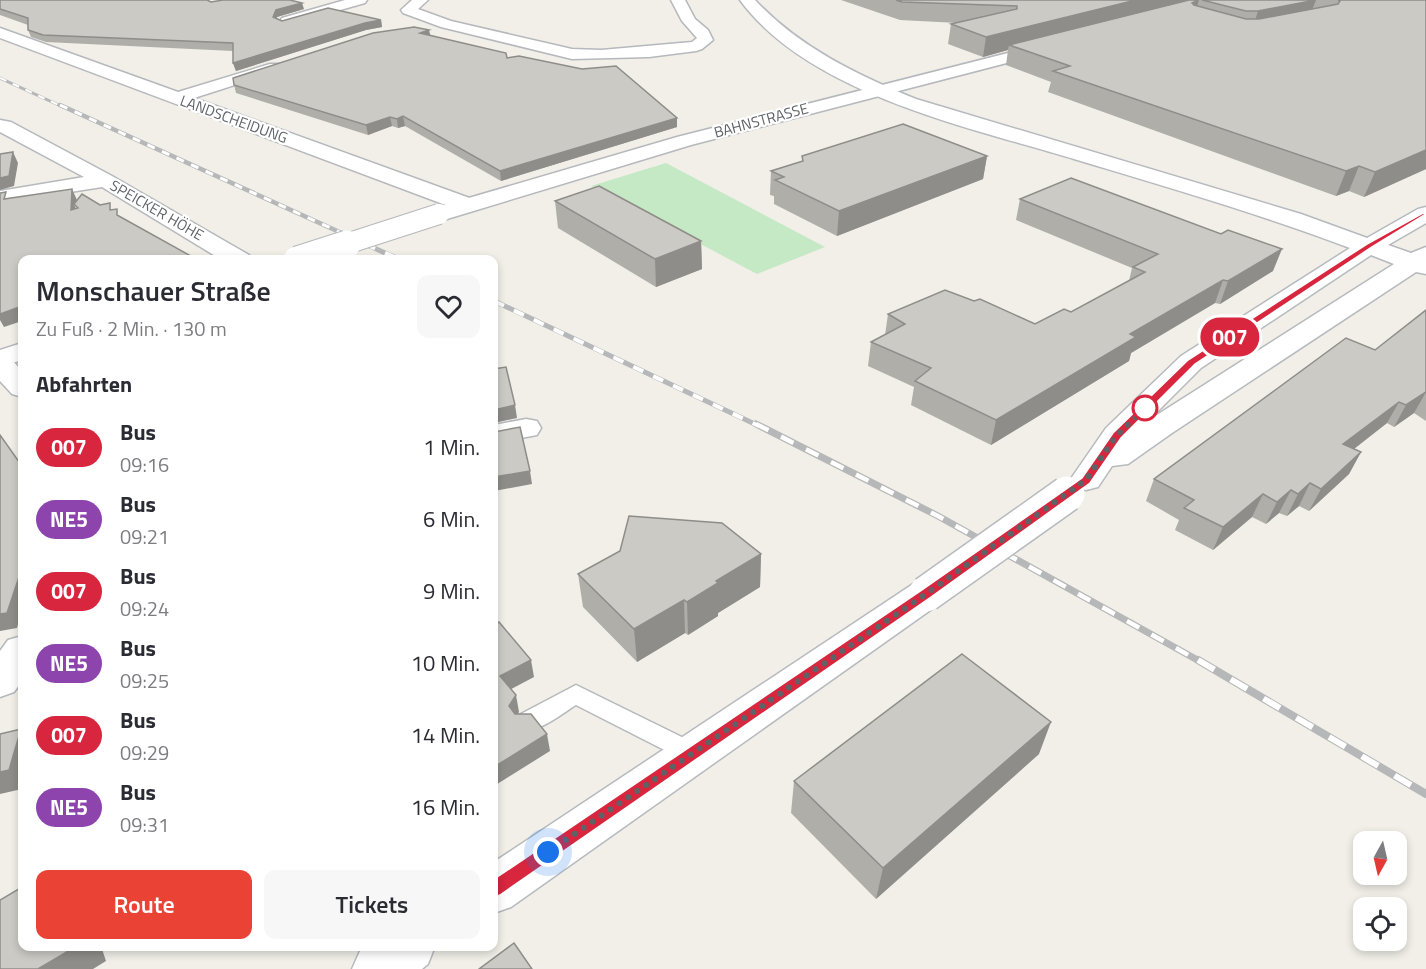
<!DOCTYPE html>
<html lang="de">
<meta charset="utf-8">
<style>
body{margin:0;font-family:"Titillium Web",sans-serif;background:#f7f7f7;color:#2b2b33;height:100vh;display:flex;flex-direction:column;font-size:22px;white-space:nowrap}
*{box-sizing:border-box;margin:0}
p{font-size:20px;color:#7c7c81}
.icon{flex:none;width:33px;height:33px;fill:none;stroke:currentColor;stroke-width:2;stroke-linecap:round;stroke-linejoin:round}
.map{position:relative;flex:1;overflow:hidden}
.sheet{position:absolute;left:18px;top:255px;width:480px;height:696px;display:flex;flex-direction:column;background:#fff;border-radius:12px;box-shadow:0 3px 9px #0003}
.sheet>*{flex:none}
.badge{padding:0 12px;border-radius:20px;font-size:21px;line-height:39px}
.needle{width:39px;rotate:188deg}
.fabs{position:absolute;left:1353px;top:831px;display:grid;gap:12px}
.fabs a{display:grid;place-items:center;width:54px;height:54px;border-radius:12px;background:#fff;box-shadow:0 3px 9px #0003;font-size:30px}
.you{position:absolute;width:30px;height:30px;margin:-15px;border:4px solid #fff;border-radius:50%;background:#1a73e8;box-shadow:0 0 0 9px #1a73e833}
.map>.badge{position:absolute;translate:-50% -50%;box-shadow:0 0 0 3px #fff}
h2{padding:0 18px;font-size:22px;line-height:54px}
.round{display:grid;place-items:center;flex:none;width:63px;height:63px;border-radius:12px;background:#f7f7f7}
.head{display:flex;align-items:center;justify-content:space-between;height:102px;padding:0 18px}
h1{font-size:28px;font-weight:600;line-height:45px}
.action{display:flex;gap:12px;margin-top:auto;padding:12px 18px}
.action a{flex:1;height:69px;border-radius:12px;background:#ea4335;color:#fff;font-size:24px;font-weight:600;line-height:69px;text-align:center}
.action a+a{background:#f7f7f7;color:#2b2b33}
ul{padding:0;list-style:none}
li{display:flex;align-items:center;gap:18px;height:72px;padding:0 18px}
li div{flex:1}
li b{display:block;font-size:22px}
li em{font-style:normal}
li .badge{min-width:66px;font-weight:700;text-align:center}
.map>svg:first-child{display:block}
</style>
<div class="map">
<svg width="1426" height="969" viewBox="0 0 1426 969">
<rect width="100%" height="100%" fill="#f1efe8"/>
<path fill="#c5e8c5" d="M666,163L825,247L757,274L591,186Z"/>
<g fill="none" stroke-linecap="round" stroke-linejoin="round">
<g stroke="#b5b8bc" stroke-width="3">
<path id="service" d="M576,685L700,746L704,753L700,760L692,763L684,760L576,705C561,714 537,735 519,729L515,722L519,715Z"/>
</g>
<g stroke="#b5b8bc" stroke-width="3">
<g id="minor">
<path d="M345,0H367L365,3L287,25L280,21L282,18Z"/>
<path d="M412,0H428L418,9L451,21L572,49L601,50L692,42L697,38L682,21L671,0H685L695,19L708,30L713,40L702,49L696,51L649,57L572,59L441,27L403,13L401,10Z"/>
<path d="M0,28L178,92L270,64H282L284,67L282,70L194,98L475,200L478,205L475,210L467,212L459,210L0,38Z"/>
<path d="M0,120L11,122L112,176L249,255L252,260H222L102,187L0,203V191L84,177L0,132Z"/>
<path d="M0,356L10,358L22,371V397L12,394L0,381Z"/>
<path d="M526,419L537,421L541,428L537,435L494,443V425Z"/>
<path d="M22,636V681L14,692L0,697V651L8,640Z"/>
</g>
</g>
<g stroke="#b5b8bc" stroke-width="3">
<g id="tertiary">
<path d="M1051,42L1059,47L1057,50L691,145L447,219L439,221L431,219L428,214L431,209L677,137Z"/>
<path d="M22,343V360L0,367V350Z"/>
</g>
</g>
<g stroke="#b6babf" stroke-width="3">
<g id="secondary">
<path d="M740,0H755C799,47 857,75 916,99L1301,214L1367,238L1418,209L1426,207V223L1388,245L1411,253L1426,247V274L1416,272L1172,433L1128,464L1112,466L1098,487L1086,490L1074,487L1070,480L1106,428L1181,356L1350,248C1260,214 1167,187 1074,159C969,127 809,94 740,0ZM1371,255L1394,264L1149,420L1201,368Z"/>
<path d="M926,580L939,584L945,594L939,604L511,907L494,913V862L913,584Z"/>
<path d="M365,946H435L428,964L422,969H352L360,951Z"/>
</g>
</g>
<use href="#service" fill="#fff" fill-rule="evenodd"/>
<use href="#minor" fill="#fff" fill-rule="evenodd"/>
<use href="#tertiary" fill="#fff" fill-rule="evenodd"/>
<use href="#secondary" fill="#fff" fill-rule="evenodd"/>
<g stroke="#b6b7b8" stroke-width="3">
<path id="rail-far4" d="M0,78L63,107"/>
</g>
<g stroke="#b6b7b8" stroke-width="4.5">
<path id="rail-far3" d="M60,105L368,245"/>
</g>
<g stroke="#b6b7b8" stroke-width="5">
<g id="rail-far2">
<path d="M365,244L401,260"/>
<path d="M494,301L759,426"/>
</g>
</g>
<g stroke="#b6b7b8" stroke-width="7">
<path id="rail-far1" d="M756,424L938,516L1201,662"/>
</g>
<g stroke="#b6b7b8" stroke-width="8">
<path id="rail" d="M1198,660L1426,794"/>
</g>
<use href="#rail-far4" stroke="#fff" stroke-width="2" stroke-dasharray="7" stroke-linecap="butt"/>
<use href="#rail-far3" stroke="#fff" stroke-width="3" stroke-dasharray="8" stroke-linecap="butt"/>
<use href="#rail-far2" stroke="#fff" stroke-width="4" stroke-dasharray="11" stroke-linecap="butt"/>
<use href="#rail-far1" stroke="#fff" stroke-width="4.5" stroke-dasharray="14" stroke-linecap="butt"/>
<use href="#rail" stroke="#fff" stroke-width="6" stroke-dasharray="19" stroke-linecap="butt"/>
<g stroke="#b5b8bc" stroke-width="22" stroke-linecap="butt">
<path id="tertiary-bridge-far1" d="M343,245L439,214"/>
</g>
<g stroke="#b5b8bc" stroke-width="29" stroke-linecap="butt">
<path id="tertiary-bridge" d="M297,260L347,244"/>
</g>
<g stroke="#b6babf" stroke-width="38" stroke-linecap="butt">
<path id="secondary-bridge" d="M926,594L1067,494"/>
</g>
<use href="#tertiary-bridge-far1" stroke="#fff" stroke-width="20"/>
<use href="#tertiary-bridge" stroke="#fff" stroke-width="27"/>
<use href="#secondary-bridge" stroke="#fff" stroke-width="35"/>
</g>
<g fill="#afaea9">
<path d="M0,0L211,2L304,9L277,17V19L282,21L381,20L382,27L366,30L236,71L233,63V51L46,42L31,37L28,30V25L0,15Z"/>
<path d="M841,0H1426V169L1364,197L1349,191L1336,196L1048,92L1051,82L1006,65L1008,50L983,57L948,44L951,24L958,23L900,20Z"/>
<path d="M430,36L507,58L677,127L501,181L405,126L398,128L392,126L368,135L236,93L234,85Z"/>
<path d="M802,156H987L983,179L837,236L774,204V196L770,195L771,171L802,161Z"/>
<path d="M1020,199L1273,271L1220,304L1215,303L1131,353L1129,361L991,445L911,405L914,387L868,366L871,342L885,335L888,314L1035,324L1071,312L1129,281L1132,268L1016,220Z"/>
<path d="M555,201L701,241L702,269L656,287L558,228Z"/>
<path d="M1426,310V421L1414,413L1394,427L1387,423L1354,449L1361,452L1349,474L1309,511L1299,506L1287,516L1279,513L1266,524L1252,517L1213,550L1175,530L1179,520L1146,501L1154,479L1375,350Z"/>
<path d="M761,554L760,587L718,613V616L688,635L685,633L637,662L583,607L578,574Z"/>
<path d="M1039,754L876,899L791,813L794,781Z"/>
</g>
<g fill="#8f8d8a">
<path d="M1136,0H1199L1194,18L1009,45L1008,50L983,57L986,37Z"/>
<path d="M1316,0L1309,18L1252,30L1258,11Z"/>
<path d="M302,3L304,9L277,17L275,24L273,17L276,10Z"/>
<path d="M381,20L382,27L366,30L236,71L233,63L365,23Z"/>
<path d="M429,30L431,38L420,33Z"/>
<path d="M403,116L405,126L398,128L397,119Z"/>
<path d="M390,117L392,126L368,135L366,125Z"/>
<path d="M677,118V127L501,181L500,171Z"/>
<path d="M1426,150V169L1364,197L1375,172Z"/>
<path d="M13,152L18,163L14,186L0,190V178Z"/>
<path d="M987,156L983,179L837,236L839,211Z"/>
<path d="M1359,166L1349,191L1336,196L1346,171Z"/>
<path d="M72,189L77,200V207L74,204L77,211L71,210Z"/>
<path d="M701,241L702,269L656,287L655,259Z"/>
<path d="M1282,249L1273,271L1220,304L1228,281Z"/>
<path d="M1223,280L1215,303L1131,353L1129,361L991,445L996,420L1130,334Z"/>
<path d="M22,306V321L4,327L0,320V314Z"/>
<path d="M1426,392L1414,413L1394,427L1406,405Z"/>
<path d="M1399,402L1387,423L1332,466L1343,444Z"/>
<path d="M515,405L517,418L494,423V410Z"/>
<path d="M1361,452L1349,474L1309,511L1321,489Z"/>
<path d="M530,471L532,484L494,491V477Z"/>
<path d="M1310,483L1299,506L1287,516L1298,494Z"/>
<path d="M1291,490L1279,513L1266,524L1277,502Z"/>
<path d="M1263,494L1252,517L1213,550L1223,527Z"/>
<path d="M761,554L760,587L718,613V616L688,635L687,602L716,581Z"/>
<path d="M22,568V610L17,628L0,631V614Z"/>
<path d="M684,600L685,633L637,662L634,629Z"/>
<path d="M531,660L534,677L504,693L500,676Z"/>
<path d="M516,695L519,712L513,723L509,706Z"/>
<path d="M1051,722L1039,754L876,899L883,868Z"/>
<path d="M21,729L22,731V789L0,794V772Z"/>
<path d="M547,734L550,751L494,786V767Z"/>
<path d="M77,946H101L106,961L93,969H38Z"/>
</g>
<g fill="#cccac5" stroke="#8f8d8a" stroke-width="1.5">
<path d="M0,0H207L211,2L223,0H290L302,3L276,10L273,17L282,21L328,8L381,20L365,23L233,63V43L43,35L28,30V18L0,9Z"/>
<path d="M896,0H1136L986,37L951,24L1017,9V6L902,2Z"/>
<path d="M1189,0H1198L1192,3L1194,5L1246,19H1259L1338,4L1340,1L1338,0H1426V150L1375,172L1359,166L1346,171L1053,71L1070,66L1009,45Z"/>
<path d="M1202,0H1316L1258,11H1246Z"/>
<path d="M414,27L429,30L420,33L506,53L507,58L519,56L582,69L616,66L677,118L500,171L403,116L397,119L390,117L366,125L234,85L233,78L373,33Z"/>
<path d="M903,124L987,156L839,211L775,180L784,177L771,171L803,161L802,156Z"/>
<path d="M13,152L9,176L0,178V154Z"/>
<path d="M1071,178L1221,234L1228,230L1282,249L1228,281L1223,280L1130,334L1136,337L996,420L915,381L931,368L871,342L905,324L888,314L945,290L974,301L980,299L1035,324L1064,309L1071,312L1145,272L1133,267L1158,254L1020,199Z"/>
<path d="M599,186L701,241L655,259L555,201Z"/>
<path d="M72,189L71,210L78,208L74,204L82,194L100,205L110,203V210L117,209V215L198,260H22V306L0,314V193L6,192L4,199Z"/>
<path d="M1426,310V392L1406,405L1399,402L1343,444L1361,452L1321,489L1310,483L1298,494L1291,490L1277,502L1263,494L1223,527L1184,508L1194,500L1154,479L1346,338L1375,350Z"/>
<path d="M506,367L515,405L494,410V369Z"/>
<path d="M520,427L530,471L494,477V432Z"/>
<path d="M0,435L22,466V568L7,613L0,614Z"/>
<path d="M629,516L722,523L761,554L716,581L718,583L687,602L684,600L634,629L578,574L620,551Z"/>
<path d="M499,622L531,660L500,676L516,695L509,706L515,714H531L547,734L494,767V625Z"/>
<path d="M962,654L1051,722L883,868L794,781Z"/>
<path d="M21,729L9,770L0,772V734Z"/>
<path d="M22,887V946H77L38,969H0V900Z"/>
<path d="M514,943L532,969H479Z"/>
</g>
<path fill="#d7263d" stroke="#fff" stroke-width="1.5" d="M1423,213L1426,214L1372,247L1195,364L1121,438L1090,483L931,597L500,895L494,898L487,895L485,889L487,884L922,590L1082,478L1113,433L1188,360L1367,244Z"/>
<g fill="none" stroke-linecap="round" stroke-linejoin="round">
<path stroke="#5f6368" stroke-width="6" stroke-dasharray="0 10.8" d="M548,852L926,594L1086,480L1117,435L1145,408"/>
</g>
<circle fill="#fff" stroke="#d7263d" stroke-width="3" cx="1145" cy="408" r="12"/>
<g text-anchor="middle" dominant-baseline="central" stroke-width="4.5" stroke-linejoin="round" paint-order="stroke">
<g font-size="15" fill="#5f6368" stroke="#fff">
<text transform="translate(234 119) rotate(20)">LANDSCHEIDUNG</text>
<text transform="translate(761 120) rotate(-15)">BAHNSTRASSE</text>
<text transform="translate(157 210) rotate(30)">SPEICKER HÖHE</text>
</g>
</g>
</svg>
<div class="fabs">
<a><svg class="needle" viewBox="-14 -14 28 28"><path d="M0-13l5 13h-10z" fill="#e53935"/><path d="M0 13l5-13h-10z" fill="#7c7c81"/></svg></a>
<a><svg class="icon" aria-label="locate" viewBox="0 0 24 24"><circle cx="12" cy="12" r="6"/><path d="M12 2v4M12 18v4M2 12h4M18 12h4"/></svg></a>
</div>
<div class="you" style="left:548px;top:852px"></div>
<b class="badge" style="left:1230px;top:337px;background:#d7263d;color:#fff">007</b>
<section class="sheet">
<div class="head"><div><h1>Monschauer Straße</h1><p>Zu Fuß · 2 Min. · 130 m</p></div><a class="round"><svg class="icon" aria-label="heart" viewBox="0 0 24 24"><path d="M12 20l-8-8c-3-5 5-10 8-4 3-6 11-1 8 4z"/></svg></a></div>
<h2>Abfahrten</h2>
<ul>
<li><span class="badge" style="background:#d7263d;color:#fff">007</span><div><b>Bus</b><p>09:16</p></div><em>1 Min.</em></li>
<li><span class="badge" style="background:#8e44ad;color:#fff">NE5</span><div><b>Bus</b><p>09:21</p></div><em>6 Min.</em></li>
<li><span class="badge" style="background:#d7263d;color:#fff">007</span><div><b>Bus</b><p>09:24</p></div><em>9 Min.</em></li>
<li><span class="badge" style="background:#8e44ad;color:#fff">NE5</span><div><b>Bus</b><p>09:25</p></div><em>10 Min.</em></li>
<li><span class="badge" style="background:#d7263d;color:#fff">007</span><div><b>Bus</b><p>09:29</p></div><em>14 Min.</em></li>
<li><span class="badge" style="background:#8e44ad;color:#fff">NE5</span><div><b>Bus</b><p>09:31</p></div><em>16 Min.</em></li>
</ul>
<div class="action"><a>Route</a><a>Tickets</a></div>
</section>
</div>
